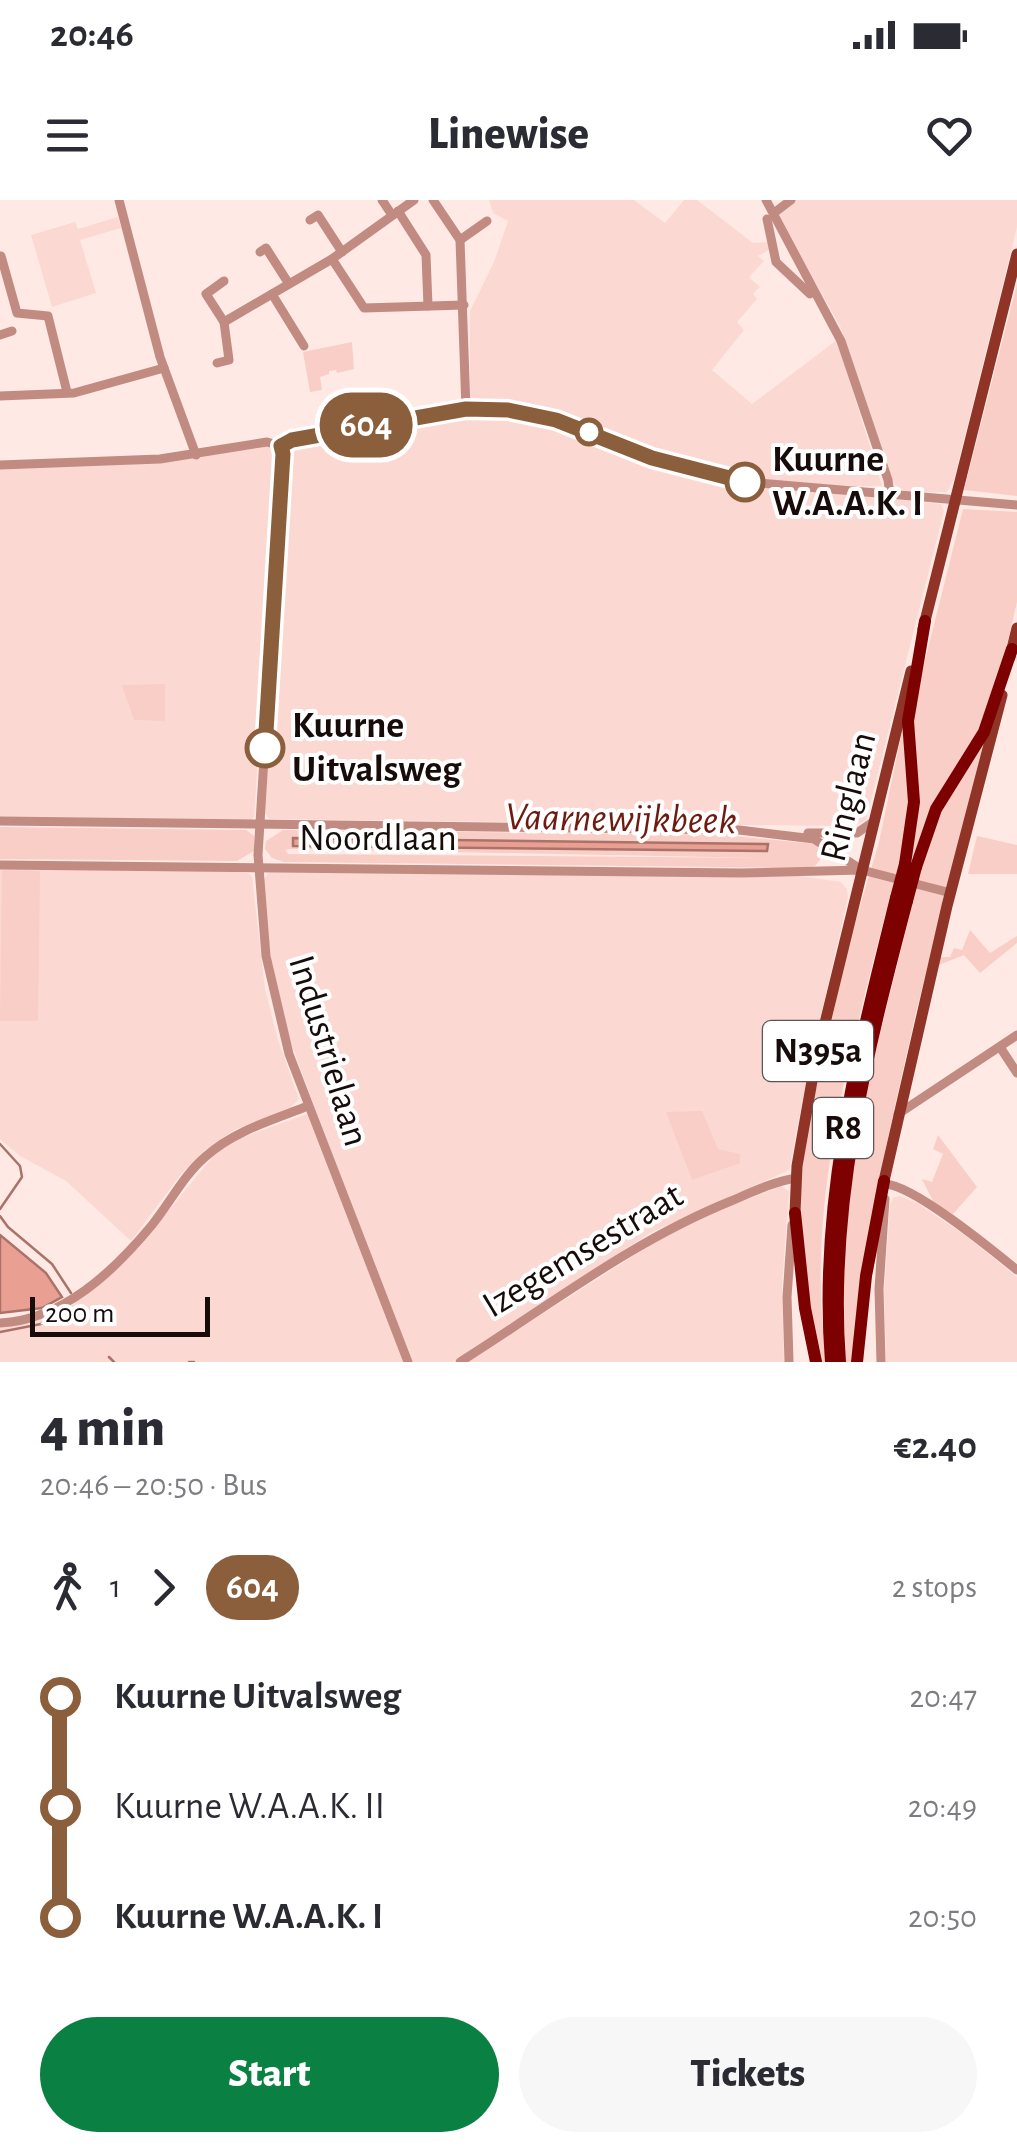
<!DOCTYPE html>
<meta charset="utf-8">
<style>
body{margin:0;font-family:"Alegreya Sans",sans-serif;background:#f7f7f7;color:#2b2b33;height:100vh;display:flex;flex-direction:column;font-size:38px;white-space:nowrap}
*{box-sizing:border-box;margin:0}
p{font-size:32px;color:#7c7c81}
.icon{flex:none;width:55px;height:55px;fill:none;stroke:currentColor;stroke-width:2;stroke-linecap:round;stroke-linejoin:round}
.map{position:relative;height:1162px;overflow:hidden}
.panel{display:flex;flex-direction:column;background:#fff;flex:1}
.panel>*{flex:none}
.badge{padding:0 20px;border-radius:32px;font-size:35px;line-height:65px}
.scale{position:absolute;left:30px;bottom:25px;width:180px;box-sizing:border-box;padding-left:10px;border:5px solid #170c0a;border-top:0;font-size:28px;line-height:35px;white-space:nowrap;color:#170c0a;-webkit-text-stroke:8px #fff;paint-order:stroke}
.map>.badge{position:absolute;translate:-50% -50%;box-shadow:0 0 0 5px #fff}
.legs{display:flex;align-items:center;gap:15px;height:110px;padding:0 40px;font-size:32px}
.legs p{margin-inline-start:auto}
.summary{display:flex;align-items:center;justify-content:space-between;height:170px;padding:0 40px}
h1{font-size:55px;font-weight:800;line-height:75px}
.action{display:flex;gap:20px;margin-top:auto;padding:20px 40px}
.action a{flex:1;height:115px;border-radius:60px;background:#0b8043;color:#fff;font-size:40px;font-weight:800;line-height:115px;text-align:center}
.action a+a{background:#f7f7f7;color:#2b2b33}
ul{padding:0 40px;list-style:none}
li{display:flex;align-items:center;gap:35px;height:110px;font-size:38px}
li i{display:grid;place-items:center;width:15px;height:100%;margin:0 12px;background:currentColor}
li i::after{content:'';width:25px;height:25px;margin:-12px;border:8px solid;border-radius:50%;background:#fff}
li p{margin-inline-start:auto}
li:first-child i{background:linear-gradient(#0000 50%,currentColor 0)}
li:last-child i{background:linear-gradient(currentColor 50%,#0000 0)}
.status{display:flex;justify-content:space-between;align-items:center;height:70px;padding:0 50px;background:#fff;direction:ltr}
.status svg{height:28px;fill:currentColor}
header{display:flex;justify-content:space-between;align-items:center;height:130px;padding:0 40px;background:#fff;font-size:45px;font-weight:800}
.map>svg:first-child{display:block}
</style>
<div class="status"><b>20:46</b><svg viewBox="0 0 49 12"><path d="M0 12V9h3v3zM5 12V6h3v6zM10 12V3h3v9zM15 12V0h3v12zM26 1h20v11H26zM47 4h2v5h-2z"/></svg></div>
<header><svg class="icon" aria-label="menu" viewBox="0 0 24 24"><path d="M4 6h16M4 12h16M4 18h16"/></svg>Linewise<svg class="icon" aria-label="heart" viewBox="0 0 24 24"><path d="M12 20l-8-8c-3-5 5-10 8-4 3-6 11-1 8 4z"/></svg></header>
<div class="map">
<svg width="1017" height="1162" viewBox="0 0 1017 1162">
<rect width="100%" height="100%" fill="#fee9e5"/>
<g fill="#fbd9d2">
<path d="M489,0H634L665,23L684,0H697L753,43L768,42L769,50L758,56L764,61L749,77L760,87L753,94L757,99L737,122L744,130L712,170L752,204L837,140L882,286H814L748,279L655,255L567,218L509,205L470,203V111L494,62L508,21L493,13Z"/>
<path d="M795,0H1017V27L954,279L947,292H907L894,284L840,126L780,20V12Z"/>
<path d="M118,17L121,28L80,40L96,93L52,107L31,35L75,22L78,29Z"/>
<path d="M484,211L554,223L677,271L720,283L941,304L944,311L866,620L858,624L834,626L269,619L265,613L288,252L294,243L304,239Z"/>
<path d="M258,247H273L279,258L254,617L251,620L0,619V268L165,261Z"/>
<path d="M0,667L181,669L248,673L252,677L265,789L278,840L299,899L290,908L234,930L204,951L181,974L131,1041L66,981L20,956L0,939Z"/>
<path d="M269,672L800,676L841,682L847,689L848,698L810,862L789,970L650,1033L452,1162H410L290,841L271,762L263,681Z"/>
<path d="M307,914L403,1162H0V1126L40,1120L71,1106L139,1047L214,955L241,938Z"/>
<path d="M781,986L789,991L782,1085L784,1162H467L682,1025Z"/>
<path d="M899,996L917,1003L966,1036L1017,1077V1162H886L884,1093L890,1005L893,998Z"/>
</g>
<g fill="#f9cec6" fill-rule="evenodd">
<path d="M1017,84V296L964,290Z"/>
<path d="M352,142L354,169L337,173L336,170L329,171V174L320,177L322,190L310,192L303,152Z"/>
<path d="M963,309L1017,312V402L999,477L986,519L937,597L923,627L914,657H911L913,508Z"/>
<path d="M165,484V521L134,520L122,485Z"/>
<path d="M906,513C907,545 914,581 910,612C905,657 888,703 877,746C842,883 807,1019 826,1162H821L803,1066L800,977L813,902L850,740L879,642Z"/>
<path d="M985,540L915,816L888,937L868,1044L853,1162H846L843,1060L859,917L933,622Z"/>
<path d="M0,627L246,630L254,636V651L237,661L0,659Z"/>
<path d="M283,630L723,635L816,644L823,656L815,666L802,668L284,662L272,658L265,649L266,641ZM294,638L767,644L768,645L294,647ZM285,650L290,649L767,658L288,654Z"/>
<path d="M977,636L1017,645V674H968Z"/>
<path d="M2,670L40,671L38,821H0Z"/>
<path d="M970,730L990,753L1017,736V743L980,773L964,755L939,765L940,757H950L954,748L962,750Z"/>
<path d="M702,911L718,949L740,954V963L692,980L666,912Z"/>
<path d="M938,935L977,987L953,1014L935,1005L922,979L932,982L943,954L933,949Z"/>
</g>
<g fill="#e99f92" stroke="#aa7369" stroke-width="2.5">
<path d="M293,638L768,644L767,651L293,646Z"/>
<path d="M0,1035L46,1073L62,1097L42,1108L0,1113Z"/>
</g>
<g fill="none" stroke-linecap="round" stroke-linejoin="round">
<g stroke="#aa7369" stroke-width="2.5">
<path d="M0,944L20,966L22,977L0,1009"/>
<path d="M0,1016L8,1027L52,1064L71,1093"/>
<path d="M0,1132L41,1124L77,1106"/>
<path d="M109,1157L114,1162"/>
<path d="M189,1162H194"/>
</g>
<g stroke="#c18b82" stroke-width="9">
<path d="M119,0L160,157L196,255"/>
<path d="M382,0L392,15"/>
<path d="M433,0L460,40L466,209"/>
<path d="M766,0L841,141L888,280L890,294"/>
<path d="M398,11L426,55L428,106"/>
<path d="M774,13L791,0"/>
<path d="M767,19L776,62L810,94"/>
<path d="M310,20L318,15L342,52"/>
<path d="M460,40L487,21"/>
<path d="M260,52L266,48L289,84"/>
<path d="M1,56L17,113L48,116L67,192"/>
<path d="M332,59L364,108L464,105"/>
<path d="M272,94L304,146"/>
<path d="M224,122L332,59L414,0"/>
<path d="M0,135L12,131"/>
<path d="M217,163L229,160L224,122L206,94L224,81"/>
<path d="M0,196L74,193L164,168"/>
<path d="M281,246L283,254L258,655L266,756L289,854L408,1162"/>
<path d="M0,265L160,259L267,242L281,246L301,236L466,209L508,210L557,220L653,258L737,281L1017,305"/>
<path d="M0,621L739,630L814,639L862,670"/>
<path d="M808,633H857L873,622"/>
<path d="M0,665L741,673L862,670L951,693"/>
<path d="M1000,847L1017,873"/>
<path d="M898,914L1017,835"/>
<path d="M885,984C913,985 990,1048 1017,1070"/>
<path d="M0,1123C63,1120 114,1071 152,1025C170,1003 183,976 205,957C234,931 272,920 308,906"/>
<path d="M460,1162C549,1106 632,1041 731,1001C752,992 773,982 796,978"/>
<path d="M789,1162L787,1097L792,1025"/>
<path d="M881,1162L879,1089L885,999"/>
</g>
<g stroke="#903428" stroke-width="11">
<path d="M923,429L1017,54"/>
<path d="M1010,457L1017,428"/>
<path d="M884,981L947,706L1002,495"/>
<path d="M795,1013L797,966L815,864L911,471"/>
</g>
<g stroke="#7c0100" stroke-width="12">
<path d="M905,664L914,602L908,521L925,421"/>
<path d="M916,667L936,609L984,532L1012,449"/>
<path d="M795,1013L805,1108L816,1162"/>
<path d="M831,1162C818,1003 858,851 896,698"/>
<path d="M840,1162C828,1004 867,853 907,701"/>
<path d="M857,1162L866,1076L884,981"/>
</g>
<g stroke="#7c0100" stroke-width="12">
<path d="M896,698L905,664"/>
<path d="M907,701L916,667"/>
</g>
</g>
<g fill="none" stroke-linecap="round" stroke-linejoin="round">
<g stroke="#fff" stroke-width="22">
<path id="line-1" d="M265,548L283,254L281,246L292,240L466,209L508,210L556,220L652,258L745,282"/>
</g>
<use href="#line-1" stroke="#8b5e3c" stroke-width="15"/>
</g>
<g fill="#fff" stroke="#8b5e3c" stroke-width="5">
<circle cx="589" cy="232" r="12"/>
<circle cx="745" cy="282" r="18"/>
<circle cx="265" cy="548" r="18"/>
</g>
<g text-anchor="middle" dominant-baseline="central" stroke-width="8" stroke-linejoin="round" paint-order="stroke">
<g fill="#fff" stroke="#5d5554" stroke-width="2.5">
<rect x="763" y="821" width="110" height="60" rx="8"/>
<rect x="813" y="898" width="60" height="60" rx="8"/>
</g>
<g font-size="35" font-weight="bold" fill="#170c0a">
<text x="818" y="851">N395a</text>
<text x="843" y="928">R8</text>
</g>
<g font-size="38" font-weight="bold" fill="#170c0a" stroke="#fff" text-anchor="start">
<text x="772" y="260">Kuurne<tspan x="772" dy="44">W.A.A.K. I</tspan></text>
<text x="292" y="526">Kuurne<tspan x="292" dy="44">Uitvalsweg</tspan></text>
</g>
<g font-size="38" fill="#170c0a" stroke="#fff">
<text transform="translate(849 597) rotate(-76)">Ringlaan</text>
<text x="378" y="639">Noordlaan</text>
<text transform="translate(328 851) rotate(73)">Industrielaan</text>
<text transform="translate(583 1051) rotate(-31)">Izegemsestraat</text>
</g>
<g font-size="40" font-style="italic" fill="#6f1a11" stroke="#fff">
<text transform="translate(621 619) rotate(1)">Vaarnewijkbeek</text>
</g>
</g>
</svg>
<div class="scale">200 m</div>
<b class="badge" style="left:366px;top:225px;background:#8b5e3c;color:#fff">604</b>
</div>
<section class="panel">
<div class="summary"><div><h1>4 min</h1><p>20:46 – 20:50 · Bus</p></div><b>€2.40</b></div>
<div class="legs"><svg class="icon" aria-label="walk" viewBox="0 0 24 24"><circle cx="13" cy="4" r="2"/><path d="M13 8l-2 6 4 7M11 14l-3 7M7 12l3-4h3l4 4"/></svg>1<svg class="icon" aria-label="forward" viewBox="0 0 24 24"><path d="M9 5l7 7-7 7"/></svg><b class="badge" style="background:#8b5e3c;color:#fff">604</b><p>2 stops</p></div>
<ul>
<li><i style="color:#8b5e3c"></i><b>Kuurne Uitvalsweg</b><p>20:47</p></li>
<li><i style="color:#8b5e3c"></i><span>Kuurne W.A.A.K. II</span><p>20:49</p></li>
<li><i style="color:#8b5e3c"></i><b>Kuurne W.A.A.K. I</b><p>20:50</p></li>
</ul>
<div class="action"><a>Start</a><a>Tickets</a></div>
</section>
